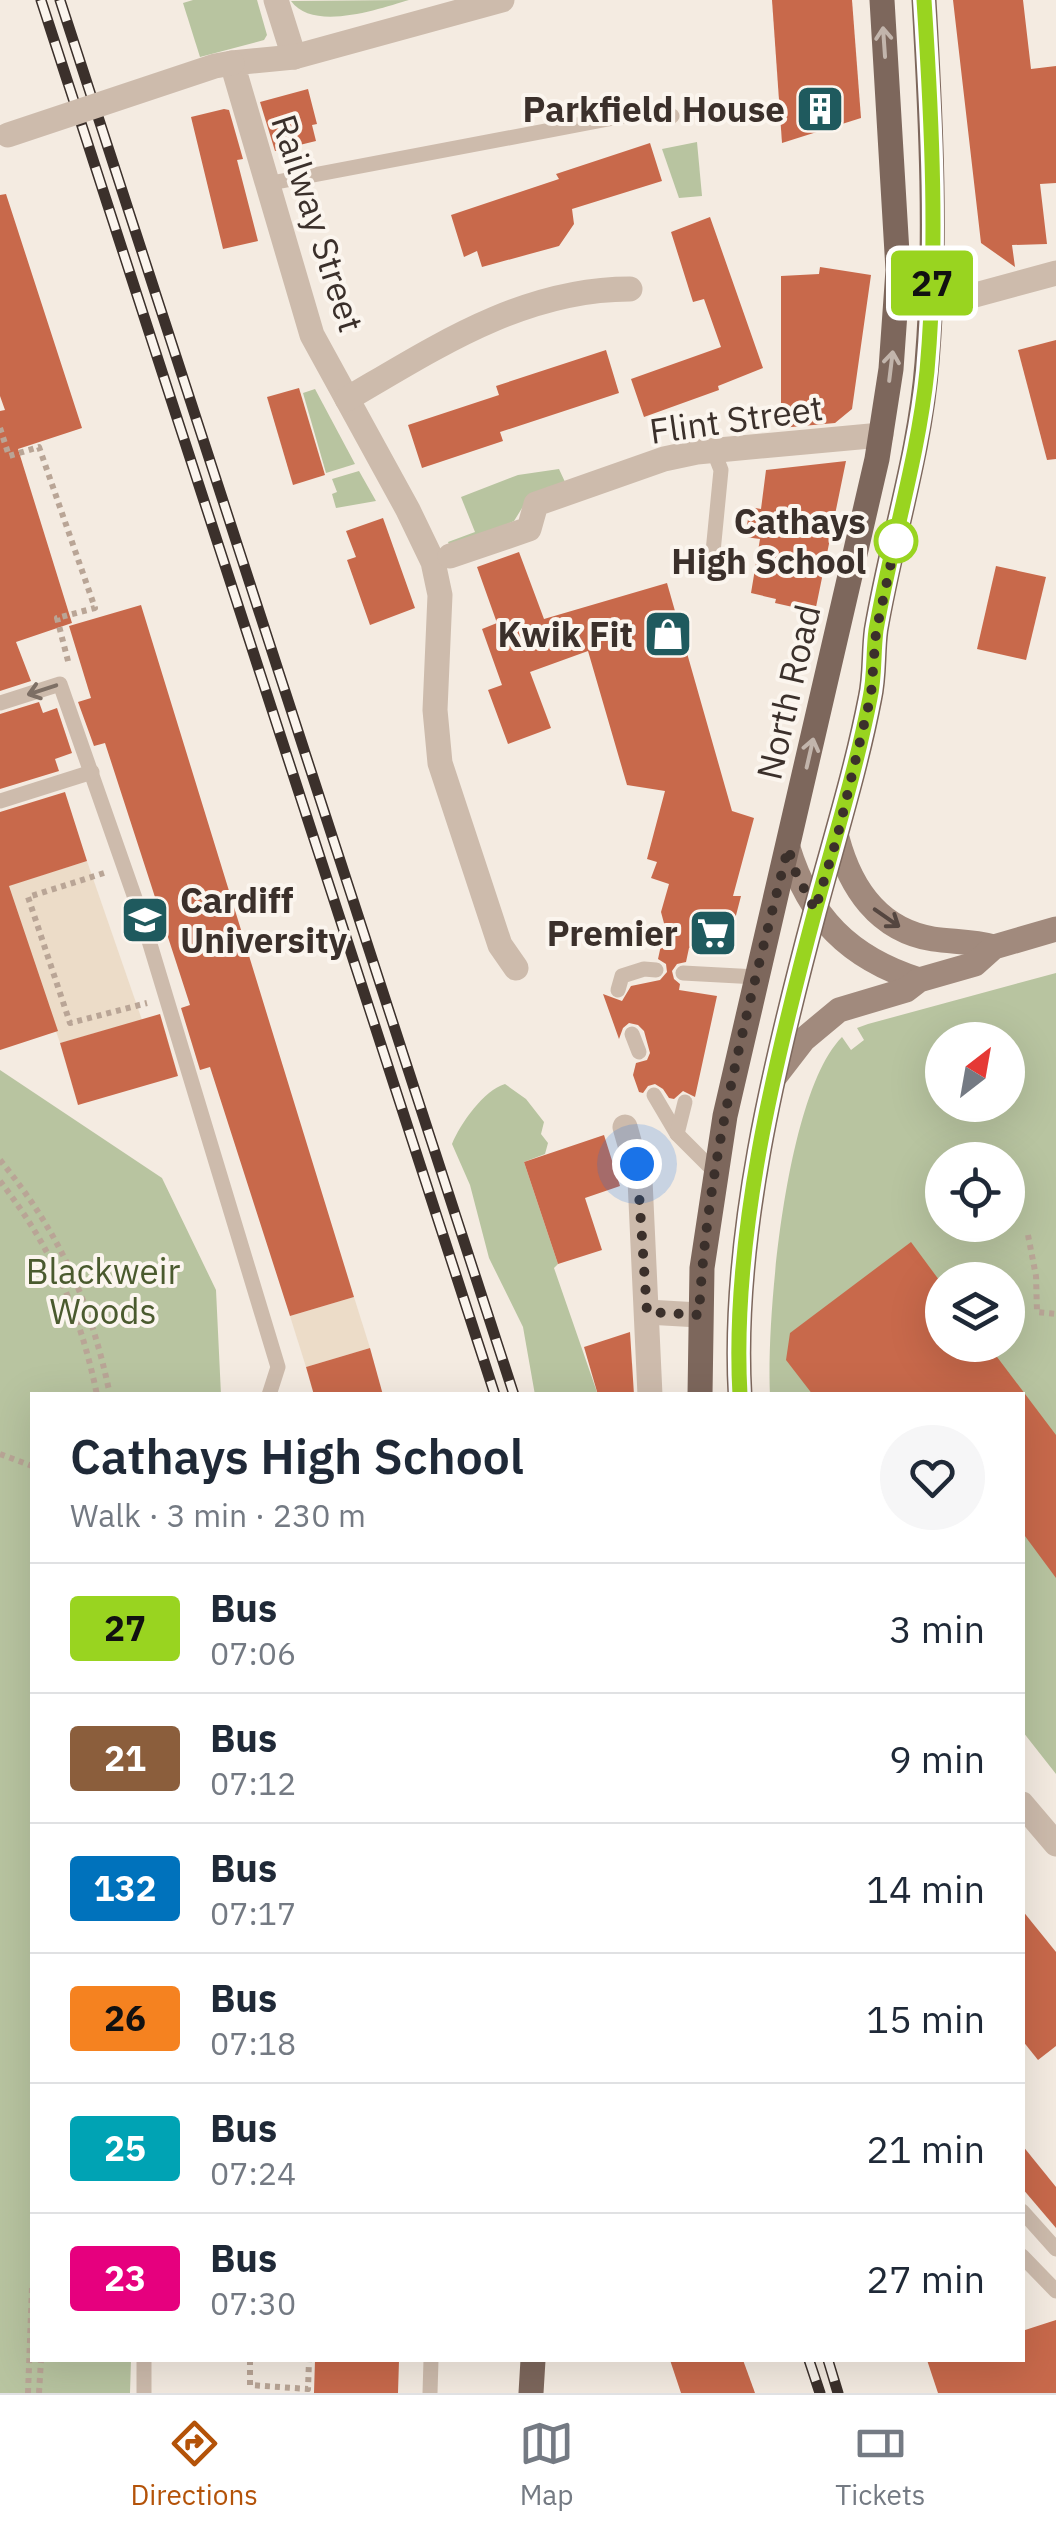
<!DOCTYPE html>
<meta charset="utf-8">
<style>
body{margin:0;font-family:"IBM Plex Sans",sans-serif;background:#f6f6f7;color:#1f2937;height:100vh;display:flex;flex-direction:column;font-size:38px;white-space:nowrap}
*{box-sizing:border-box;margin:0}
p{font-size:32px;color:#747a83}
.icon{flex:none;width:55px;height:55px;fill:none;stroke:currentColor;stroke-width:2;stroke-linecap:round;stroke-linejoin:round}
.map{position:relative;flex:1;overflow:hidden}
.side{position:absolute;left:30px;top:1392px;width:995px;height:970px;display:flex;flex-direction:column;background:#fff;border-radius:0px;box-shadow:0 10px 40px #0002}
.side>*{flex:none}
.badge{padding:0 20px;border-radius:8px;font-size:35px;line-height:65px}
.needle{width:65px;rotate:31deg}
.buttons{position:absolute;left:925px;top:1022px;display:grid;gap:20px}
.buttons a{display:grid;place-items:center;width:100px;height:100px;border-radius:50%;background:#fff;box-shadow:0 10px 40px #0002;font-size:50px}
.you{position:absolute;width:50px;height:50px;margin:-25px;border:8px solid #fff;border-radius:50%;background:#1a73e8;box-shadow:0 0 0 15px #1a73e833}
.map>.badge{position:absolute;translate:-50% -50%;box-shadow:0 0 0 5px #fff}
.round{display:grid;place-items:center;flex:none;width:105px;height:105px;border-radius:52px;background:#f6f6f7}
.head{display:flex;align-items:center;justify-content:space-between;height:170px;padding:0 40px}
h1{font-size:48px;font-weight:600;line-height:75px}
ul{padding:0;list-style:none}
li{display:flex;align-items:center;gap:30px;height:130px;padding:0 40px;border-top:2px solid #e0e1e3}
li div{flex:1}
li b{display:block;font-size:38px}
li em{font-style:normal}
li .badge{min-width:110px;font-weight:700;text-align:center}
.menu{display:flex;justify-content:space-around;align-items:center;height:140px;border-top:2px solid #e0e1e3;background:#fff;font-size:28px;color:#747a83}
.menu a{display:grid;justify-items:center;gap:5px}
.menu .current{color:#b45309}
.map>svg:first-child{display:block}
</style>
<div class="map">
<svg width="1056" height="2393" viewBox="0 0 1056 2393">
<rect width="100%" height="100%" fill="#f4ebe1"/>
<g fill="#b8c4a0" fill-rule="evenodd">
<path d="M193,0H257L267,35L264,40L200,57L183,3Z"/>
<path d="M409,0C379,9 313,32 291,1Z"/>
<path d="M697,142L702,196L679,198L662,149Z"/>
<path d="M315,389L355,464L326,473L303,393Z"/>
<path d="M559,469L565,482L527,500L514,521L451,549L448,542L475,532L461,497L518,475Z"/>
<path d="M359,471L376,501L336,508L332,494L337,492L332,479Z"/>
<path d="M1056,973V1774L1023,1732L1022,1395H770C766,1315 786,1093 842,1037L851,1050L864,1040L857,1028L868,1024ZM942,1040H1008V1105H942ZM942,1160H1008V1225H942ZM942,1280H1008V1345H942Z"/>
<path d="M0,1070L162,1178L216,1290L221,1395H32V2360H131L130,2393H0Z"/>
<path d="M505,1084L526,1099L544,1122L541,1134L548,1143L545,1154L524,1162L558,1264L554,1268L598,1395H535L523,1327L489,1258L470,1185L452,1144C460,1124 484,1090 505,1084Z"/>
</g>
<g fill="#ecdcc8">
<path d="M87,861L142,1020L60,1043L7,886Z"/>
<path d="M354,1297L370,1348L306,1367L290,1316Z"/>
</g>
<g fill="#c8694b">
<path d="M772,0H852L861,118L782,143Z"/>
<path d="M953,0H1023L1031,69L1056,66V183L1040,184L1047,244L1012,245L1015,267L981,243Z"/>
<path d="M308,89L317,124L312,125L316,141L275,151L260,102Z"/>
<path d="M224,109L229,110L243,159L237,160L258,241L223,249L191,117Z"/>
<path d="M650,143L662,181L572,209L574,224L559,246L482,267L477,251L464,257L451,215L559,179L556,174Z"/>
<path d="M6,194L82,428L18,449L72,623L16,642L31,681L0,691V411L5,410L0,396V195Z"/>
<path d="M710,217L763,368L718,386L719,390L644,417L631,379L721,347L704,299L693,302L671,232Z"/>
<path d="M820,267L871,275L852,409L835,423L781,428V276L819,274Z"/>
<path d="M1056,340V459L1047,460L1018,350Z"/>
<path d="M606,350L619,393L500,432L503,441L422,468L408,425L499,395L496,386Z"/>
<path d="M299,388L325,475L293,485L267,397Z"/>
<path d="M846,461L815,612L775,603L776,599L751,593L760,539L745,537L750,507L761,509L766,470Z"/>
<path d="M383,518L415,608L370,625L347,560L356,557L346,531Z"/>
<path d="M519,552L544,619L667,583L732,811L754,818L733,896H741L733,927L727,929L726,934L689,948L686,962L677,964L672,971L674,979L680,984L679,990L717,996L695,1097L683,1091L674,1099L669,1098L663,1089L655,1084L648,1086L643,1093L639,1092L633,1075L636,1063L647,1060L650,1053L644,1031L638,1025L629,1023L623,1028L619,1039L603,994L622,1001L631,986L660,980L667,972L666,964L658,959L665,927L661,912L669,884L651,878L657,862L647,859L665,791L627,785L588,651L530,672L551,728L508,744L488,690L502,685L482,629L497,623L477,567Z"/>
<path d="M996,566L1046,577L1026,660L977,649Z"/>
<path d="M141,605L354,1297L290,1316L210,1067L200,1070L181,1008L190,1005L105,743L94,746L78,702L91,698L69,626Z"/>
<path d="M39,702L43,713L57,708L72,753L55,759L59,771L0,789V714Z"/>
<path d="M65,792L87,861L9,886L58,1031L0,1050V812Z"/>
<path d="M160,1014L178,1076L78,1105L60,1043Z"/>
<path d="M604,1135L620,1186L585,1198L602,1250L558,1264L524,1162Z"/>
<path d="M911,1242L942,1284V1345H988L1056,1435V1578L1022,1532V1395H813L786,1360L790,1333Z"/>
<path d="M630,1332L634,1395H598L584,1347Z"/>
<path d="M370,1348L383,1395H314L306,1367Z"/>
<path d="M1022,1910L1056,1952V2046L1038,2060L1022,2040Z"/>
<path d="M1022,2145L1056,2187V2228L1022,2188Z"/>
<path d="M1056,2320V2393H938L927,2360H1022V2331Z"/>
<path d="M315,2360H399L398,2393H314Z"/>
<path d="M670,2360H743L755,2393H681Z"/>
</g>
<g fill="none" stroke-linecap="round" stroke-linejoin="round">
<g stroke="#b9a596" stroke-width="6" stroke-dasharray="5 5" stroke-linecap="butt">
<path d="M0,428L9,456L39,447L95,608L57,618L69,665"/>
<path d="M104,873L28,897L70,1023L147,1003"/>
<path d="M0,1160C60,1233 91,1303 110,1395"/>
<path d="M0,1181C52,1248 80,1312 97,1395"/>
<path d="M1028,1235L1036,1276L1037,1312L1056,1314"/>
<path d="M0,1454L32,1466"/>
<path d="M250,2360V2385L308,2389L309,2360"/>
<path d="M28,2393L32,2287"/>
<path d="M39,2393L41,2360"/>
</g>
<g stroke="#cdbbac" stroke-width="15">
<path d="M266,184L645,112L657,110L672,116"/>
<path d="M713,552L721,470L714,452"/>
<path d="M0,703L60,684L143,921L278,1367L269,1395"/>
<path d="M0,801L92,772"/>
<path d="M683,973L757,977"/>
<path d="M618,990L622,976L644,969L656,970"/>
<path d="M632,1034L639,1052"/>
<path d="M654,1095L677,1134L715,1172"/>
<path d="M677,1134L685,1102"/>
<path d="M1022,2211L1056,2249"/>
<path d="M1022,2256L1056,2291"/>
<path d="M144,2393V2360"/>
<path d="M430,2393L431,2360"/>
</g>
<g stroke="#cdbbac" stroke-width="25">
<path d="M276,0L294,57"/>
<path d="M502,0L294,57L232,63L312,335L408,510L433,562L440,595L435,710L440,763L500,945L516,968"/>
<path d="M931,307L1056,273"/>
<path d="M347,399C436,347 523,289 630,289"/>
<path d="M450,556L529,529L536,504L664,459L697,452L881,435"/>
<path d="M625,1127L640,1180L650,1395"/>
<path d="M647,1312L699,1315"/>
<path d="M1022,1804L1056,1844"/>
</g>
<g stroke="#a18a7d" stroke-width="25">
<path d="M837,838C850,887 878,930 933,939C954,942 972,941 994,947"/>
<path d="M788,848C809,917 849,958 919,980"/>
<path d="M776,1075L803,1040L839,1010L906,990L919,980L975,964L994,947L1056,929"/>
</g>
<g stroke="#7d675c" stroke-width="25">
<path d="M700,1395L702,1268L725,1116L877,459L891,369L898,270L882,0"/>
<path d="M740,1395C731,1239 775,1061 815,911C834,840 856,770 870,698C875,676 873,653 876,630C891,541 920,454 927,363C937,242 931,121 924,0"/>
<path d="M531,2393L533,2360"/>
</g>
<g stroke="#3b302b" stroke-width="11">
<g id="rail">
<path d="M41,0L495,1395"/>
<path d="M60,0L514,1395"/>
<path d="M809,2360L820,2393"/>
<path d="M828,2360L838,2393"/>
</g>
</g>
<use href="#rail" stroke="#fbf5ee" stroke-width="8" stroke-dasharray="22" stroke-linecap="butt"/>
<path stroke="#cdbbac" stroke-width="25" d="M8,135L215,66L232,63"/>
</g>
<defs><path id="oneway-shaft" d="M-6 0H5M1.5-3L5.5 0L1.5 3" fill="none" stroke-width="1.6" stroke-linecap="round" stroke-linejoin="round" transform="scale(2.5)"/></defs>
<g stroke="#c2b5ac">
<use href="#oneway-shaft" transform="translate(884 42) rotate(-94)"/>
<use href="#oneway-shaft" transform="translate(891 366) rotate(-83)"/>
<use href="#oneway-shaft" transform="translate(810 753) rotate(-77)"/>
</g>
<use stroke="#7d6f65" href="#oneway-shaft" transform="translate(42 690) rotate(162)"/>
<use stroke="#544640" href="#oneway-shaft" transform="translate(887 918) rotate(35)"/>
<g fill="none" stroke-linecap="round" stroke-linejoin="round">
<g stroke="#fff" stroke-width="22">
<path id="line" d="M740,1395C731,1239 775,1061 815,911C834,840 856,770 870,698C875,676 873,653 876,630C891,543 918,459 927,371C938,247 932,123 924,0"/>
</g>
<use href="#line" stroke="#99d420" stroke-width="15"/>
<path stroke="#3b302b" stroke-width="10" stroke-dasharray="0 18" d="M637,1164L647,1312L699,1315C707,1157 750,1001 788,848L796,873L815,910L837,838L871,695L876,632L899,526L896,541"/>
</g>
<defs>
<g id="building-square" transform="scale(2.5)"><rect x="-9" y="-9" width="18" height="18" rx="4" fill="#1f5a5e" stroke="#fbf5ee"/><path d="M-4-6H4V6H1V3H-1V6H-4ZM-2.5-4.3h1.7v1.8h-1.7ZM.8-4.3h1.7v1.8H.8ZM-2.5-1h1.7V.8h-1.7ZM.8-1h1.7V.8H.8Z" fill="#fff"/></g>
<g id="shop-square" transform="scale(2.5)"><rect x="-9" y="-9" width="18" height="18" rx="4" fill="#1f5a5e" stroke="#fbf5ee"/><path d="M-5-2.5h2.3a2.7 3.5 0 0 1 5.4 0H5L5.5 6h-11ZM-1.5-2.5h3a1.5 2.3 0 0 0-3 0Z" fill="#fff"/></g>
<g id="university-square" transform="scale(2.5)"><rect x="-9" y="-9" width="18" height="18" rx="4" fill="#1f5a5e" stroke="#fbf5ee"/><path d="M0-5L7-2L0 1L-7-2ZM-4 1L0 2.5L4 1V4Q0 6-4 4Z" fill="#fff"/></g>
<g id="supermarket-square" transform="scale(2.5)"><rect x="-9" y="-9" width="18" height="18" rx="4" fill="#1f5a5e" stroke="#fbf5ee"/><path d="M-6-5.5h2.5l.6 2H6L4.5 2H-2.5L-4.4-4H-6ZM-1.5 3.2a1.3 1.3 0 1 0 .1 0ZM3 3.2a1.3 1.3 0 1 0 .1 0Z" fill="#fff"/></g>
</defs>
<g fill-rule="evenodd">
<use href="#building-square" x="820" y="109"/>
<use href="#shop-square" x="668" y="634"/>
<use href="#university-square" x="145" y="920"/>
<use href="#supermarket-square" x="713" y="933"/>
</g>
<circle fill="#fff" stroke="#99d420" stroke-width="5" cx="896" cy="541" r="20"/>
<g text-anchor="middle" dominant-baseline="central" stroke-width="8" stroke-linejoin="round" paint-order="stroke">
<g font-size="35" font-weight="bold" fill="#3b302b" stroke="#fbf5ee" text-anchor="end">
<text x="785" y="109">Parkfield House</text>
<text x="633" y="634">Kwik Fit</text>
<text x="180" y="900" text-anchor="start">Cardiff<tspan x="180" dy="40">University</tspan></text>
<text x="678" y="933">Premier</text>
</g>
<g font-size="35" fill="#3b302b" stroke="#fbf5ee">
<text transform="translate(318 223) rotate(72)">Railway Street</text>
<text transform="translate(736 419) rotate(-8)">Flint Street</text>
<text transform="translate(788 692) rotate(-77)">North Road</text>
</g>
<g font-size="35" font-weight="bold" fill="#3b302b" stroke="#fbf5ee" text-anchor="end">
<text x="866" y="521">Cathays<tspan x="866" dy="40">High School</tspan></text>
</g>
<g font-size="35" fill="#4a5a2e" stroke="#fbf5ee">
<text x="103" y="1271">Blackweir<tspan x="103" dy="40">Woods</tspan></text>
</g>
</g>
</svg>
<div class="buttons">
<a><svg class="needle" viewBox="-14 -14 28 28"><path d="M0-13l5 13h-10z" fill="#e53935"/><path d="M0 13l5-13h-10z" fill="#747a83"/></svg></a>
<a><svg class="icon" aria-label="locate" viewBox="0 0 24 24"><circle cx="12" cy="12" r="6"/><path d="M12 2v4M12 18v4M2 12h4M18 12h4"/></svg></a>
<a><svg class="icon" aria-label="layers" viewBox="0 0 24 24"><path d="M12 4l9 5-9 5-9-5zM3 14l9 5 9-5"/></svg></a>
</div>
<div class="you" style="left:637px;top:1164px"></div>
<b class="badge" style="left:932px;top:283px;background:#99d420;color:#111">27</b>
<section class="side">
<div class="head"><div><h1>Cathays High School</h1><p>Walk · 3 min · 230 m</p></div><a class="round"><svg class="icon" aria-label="heart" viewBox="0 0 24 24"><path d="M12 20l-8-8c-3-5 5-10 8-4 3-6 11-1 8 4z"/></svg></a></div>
<ul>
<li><span class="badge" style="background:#99d420;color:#111">27</span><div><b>Bus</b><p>07:06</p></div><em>3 min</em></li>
<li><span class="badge" style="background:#8b5e3c;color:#fff">21</span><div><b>Bus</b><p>07:12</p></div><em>9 min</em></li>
<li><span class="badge" style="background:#0072bc;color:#fff">132</span><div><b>Bus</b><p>07:17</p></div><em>14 min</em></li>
<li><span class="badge" style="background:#f58220;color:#111">26</span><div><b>Bus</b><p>07:18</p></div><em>15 min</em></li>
<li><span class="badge" style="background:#00a3b4;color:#fff">25</span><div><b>Bus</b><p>07:24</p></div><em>21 min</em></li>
<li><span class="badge" style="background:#e6007e;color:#fff">23</span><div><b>Bus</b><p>07:30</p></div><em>27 min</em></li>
</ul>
</section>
</div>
<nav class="menu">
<a class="current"><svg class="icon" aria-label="directions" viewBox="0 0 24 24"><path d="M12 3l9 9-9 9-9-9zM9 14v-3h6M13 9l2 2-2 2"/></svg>Directions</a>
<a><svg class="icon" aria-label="map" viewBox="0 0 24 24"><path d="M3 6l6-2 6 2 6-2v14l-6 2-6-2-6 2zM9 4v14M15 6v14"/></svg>Map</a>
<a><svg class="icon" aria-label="tickets" viewBox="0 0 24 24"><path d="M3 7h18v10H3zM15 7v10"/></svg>Tickets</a>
</nav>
